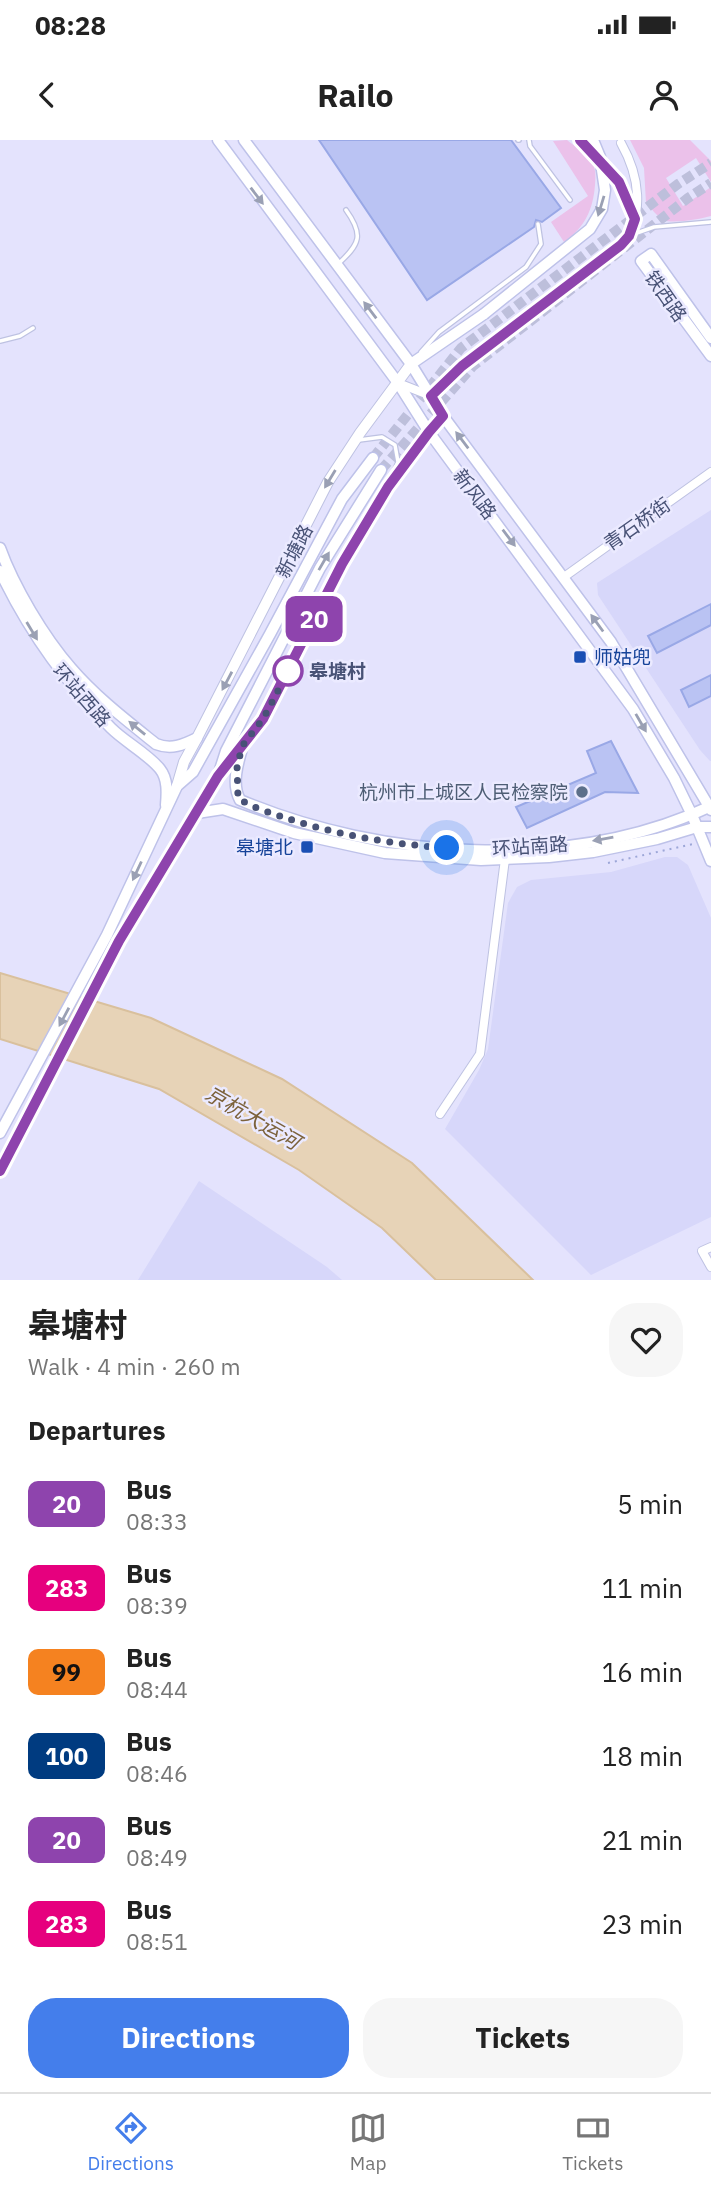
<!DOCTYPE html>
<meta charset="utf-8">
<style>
body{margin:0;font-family:"IBM Plex Sans","Noto Sans SC",sans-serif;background:#f6f6f6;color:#222;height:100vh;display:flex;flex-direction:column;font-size:26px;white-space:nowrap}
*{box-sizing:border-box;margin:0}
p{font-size:23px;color:#767676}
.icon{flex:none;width:38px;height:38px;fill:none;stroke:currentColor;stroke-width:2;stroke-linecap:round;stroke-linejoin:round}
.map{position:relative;height:1140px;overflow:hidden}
.drawer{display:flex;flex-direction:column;background:#fff;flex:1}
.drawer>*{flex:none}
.badge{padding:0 14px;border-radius:10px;font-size:24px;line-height:46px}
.you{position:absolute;width:35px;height:35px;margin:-18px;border:5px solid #fff;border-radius:50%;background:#1a73e8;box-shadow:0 0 0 10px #1a73e833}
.map>.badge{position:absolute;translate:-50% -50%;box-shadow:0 0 0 4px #fff}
h2{padding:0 28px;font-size:26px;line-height:63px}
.round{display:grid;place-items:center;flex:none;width:74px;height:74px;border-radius:28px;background:#f6f6f6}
.headline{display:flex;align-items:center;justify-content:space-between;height:119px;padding:0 28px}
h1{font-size:33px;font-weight:700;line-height:52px}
.primary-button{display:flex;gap:14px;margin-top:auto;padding:14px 28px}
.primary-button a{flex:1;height:80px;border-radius:28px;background:#447eeb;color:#fff;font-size:28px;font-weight:700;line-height:80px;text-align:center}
.primary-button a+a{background:#f6f6f6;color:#222}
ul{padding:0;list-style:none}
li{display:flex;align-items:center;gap:21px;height:84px;padding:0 28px}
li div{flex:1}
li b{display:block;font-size:26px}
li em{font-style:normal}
li .badge{min-width:77px;font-weight:700;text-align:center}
.status{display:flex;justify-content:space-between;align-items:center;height:49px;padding:0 35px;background:#fff;direction:ltr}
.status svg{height:19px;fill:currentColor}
header{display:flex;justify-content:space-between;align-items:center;height:91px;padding:0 28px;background:#fff;font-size:32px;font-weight:700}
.menu{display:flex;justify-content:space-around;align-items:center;height:98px;border-top:2px solid #e0e0e0;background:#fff;font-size:19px;color:#767676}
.menu a{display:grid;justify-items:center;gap:4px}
.menu .on{color:#447eeb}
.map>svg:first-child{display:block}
</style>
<div class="status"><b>08:28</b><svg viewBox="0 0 49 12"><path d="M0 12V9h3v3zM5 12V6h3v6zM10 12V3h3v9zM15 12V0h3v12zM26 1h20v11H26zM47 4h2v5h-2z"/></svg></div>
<header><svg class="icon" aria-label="back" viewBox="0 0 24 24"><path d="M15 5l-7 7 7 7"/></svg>Railo<svg class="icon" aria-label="person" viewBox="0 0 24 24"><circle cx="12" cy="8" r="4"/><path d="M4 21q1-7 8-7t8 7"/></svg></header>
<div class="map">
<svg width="711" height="1140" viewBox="0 0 711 1140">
<rect width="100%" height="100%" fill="#e4e3fd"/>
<g fill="#d7d7fa">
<path d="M711,370V621H710L700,610L598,455L597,443Z"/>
<path d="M665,717H677L688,725L711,778V1077L591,1135L445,989L479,930L488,909L508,763L517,747L531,740L611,732Z"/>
<path d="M199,1041L327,1127L342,1140H138Z"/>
</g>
<g fill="#ebc1ea">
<path d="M567,0C574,6 583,11 589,18C596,26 596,35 595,45C593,70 585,87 564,102L551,82L588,56L553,1Z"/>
<path d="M630,0H690L711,21V42L696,18L666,38L683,66L711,47V76C701,79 673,84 663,80C657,76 651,68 646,63L644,28Z"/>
</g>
<path fill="#e7d3b7" stroke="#d9c09d" stroke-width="2" d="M0,833L151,878L282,939L412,1023L533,1140H436L382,1088L299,1030L159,949L0,899Z"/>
<g fill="#bac3f3" stroke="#99a8e6" stroke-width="2">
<path d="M319,0H511L561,68L542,82L536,80L534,87L427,160Z"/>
<path d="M711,464V485L657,513L648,496Z"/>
<path d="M711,535V556L689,567L681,550Z"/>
<path d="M611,601L638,653L605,652L527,688L516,667L596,633L587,611Z"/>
</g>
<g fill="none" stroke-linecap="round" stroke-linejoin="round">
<g stroke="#bdbfdb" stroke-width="10" stroke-dasharray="10 5" stroke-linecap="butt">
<path d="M373,318L461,208L678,44L711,23"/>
<path d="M381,330L473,226L688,58L711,43"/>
</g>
<g stroke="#bec2e2" stroke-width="6">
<g id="service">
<path d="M518,0H519"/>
<path d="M529,0L530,6L570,60"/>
<path d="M580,0L595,15"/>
<path d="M605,26L619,42L633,74"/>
<path d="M631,95L654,87L711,82"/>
<path d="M338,124C360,104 364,95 346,70"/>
<path d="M0,201L20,196L33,188"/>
<path d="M421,212L439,192L526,127L541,104L538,84"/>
<path d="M359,300L382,297L395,305L398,322L394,332"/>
</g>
</g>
<g stroke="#bec2e2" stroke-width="10">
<g id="minor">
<path d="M398,243L431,256L462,226L621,105C646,75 639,35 621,3"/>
<path d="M564,437L711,332"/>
<path d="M440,974L480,914L505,719"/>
<path d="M711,1107L702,1111L711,1127"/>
</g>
</g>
<g stroke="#bec2e2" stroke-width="12">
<g id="tertiary">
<path d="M219,636L263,579L342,424L388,347L429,292L443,276"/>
<path d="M177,646L184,622L197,598L328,342L360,293L411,224"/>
</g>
</g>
<g stroke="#bec2e9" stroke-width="13">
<g id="secondary">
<path d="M218,0L398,243L429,292L633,569L674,638L692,675L711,721"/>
<path d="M244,0L411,224L443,276L611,502L711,670"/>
<path d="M711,198L651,114L641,121L711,216"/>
<path d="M411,224L484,174"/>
<path d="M0,408C14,447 44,497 71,528C96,557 126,580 156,604C171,610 183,605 197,598"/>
<path d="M0,431C28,490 64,541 111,588C125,602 148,614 160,629C168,639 167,653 166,665"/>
<path d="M243,605C238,622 231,644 240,660C382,720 570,732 711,666"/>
<path d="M197,673L223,669L294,693L385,713L481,720L549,717L593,712L657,699L697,687H711"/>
<path d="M0,993L107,795L177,646L193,632L270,494L342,359L373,318"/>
<path d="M0,1031L119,801L218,636L226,611L320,428L381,330"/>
</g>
</g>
<path stroke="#9da7d8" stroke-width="2" stroke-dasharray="2 5" stroke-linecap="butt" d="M608,723L693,704"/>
<use href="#service" stroke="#fff" stroke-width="3.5"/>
<use href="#minor" stroke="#fff" stroke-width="8"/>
<use href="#tertiary" stroke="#fff" stroke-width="10"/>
<use href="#secondary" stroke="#fff" stroke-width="10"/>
<g stroke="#bec2e9" stroke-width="13" stroke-linecap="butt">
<path id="secondary-bridge" d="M484,174L590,89L602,69L605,50L600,17L593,0"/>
</g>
<use href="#secondary-bridge" stroke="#fff" stroke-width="10"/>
</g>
<defs><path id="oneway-solid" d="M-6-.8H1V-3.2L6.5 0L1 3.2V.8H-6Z" transform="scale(1.75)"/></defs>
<g fill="#9aa0b4">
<use href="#oneway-solid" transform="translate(257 56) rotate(53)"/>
<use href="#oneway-solid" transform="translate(601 66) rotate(107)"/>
<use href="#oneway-solid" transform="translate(370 170) rotate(-127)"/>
<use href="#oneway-solid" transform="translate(462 300) rotate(-127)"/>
<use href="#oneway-solid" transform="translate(330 339) rotate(121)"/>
<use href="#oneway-solid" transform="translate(509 398) rotate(53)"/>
<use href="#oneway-solid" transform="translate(324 421) rotate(-60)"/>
<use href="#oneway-solid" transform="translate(597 483) rotate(-126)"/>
<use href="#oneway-solid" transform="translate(32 491) rotate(59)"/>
<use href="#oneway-solid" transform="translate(227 541) rotate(118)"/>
<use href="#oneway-solid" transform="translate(641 583) rotate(60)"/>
<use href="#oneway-solid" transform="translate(137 588) rotate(-141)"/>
<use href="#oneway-solid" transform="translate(603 699) rotate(170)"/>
<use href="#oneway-solid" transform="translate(137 731) rotate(115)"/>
<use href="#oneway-solid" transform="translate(64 877) rotate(118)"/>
</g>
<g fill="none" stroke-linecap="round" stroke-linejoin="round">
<g stroke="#fff" stroke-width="16">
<path id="line" d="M0,1031L119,801L218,636L263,579L342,424L388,347L429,292L443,276L431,256L462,226L621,105L629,96L635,79L619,42L580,0"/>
</g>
<use href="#line" stroke="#8e44ad" stroke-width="10"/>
<path stroke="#485276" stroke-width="7" stroke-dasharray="0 12.6" d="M288,531L289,530L263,579L243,605L237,625L238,658C251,667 268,672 283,677C336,695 391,704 447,708"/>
</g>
<g fill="#1a4fb4" stroke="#ebeaff" stroke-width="2.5">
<rect x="573" y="510" width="14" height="14" rx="3.5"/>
<rect x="300" y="700" width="14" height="14" rx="3.5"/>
</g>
<circle fill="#fff" stroke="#8e44ad" stroke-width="3.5" cx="288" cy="531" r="14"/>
<circle fill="#5c6f8a" stroke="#ebeaff" stroke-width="2.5" cx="582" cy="652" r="7"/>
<g text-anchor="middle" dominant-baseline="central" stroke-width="5" stroke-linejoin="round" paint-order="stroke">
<g font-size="19" fill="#485276" stroke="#ebeaff">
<text transform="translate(666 156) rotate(55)">铁西路</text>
<text transform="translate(475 354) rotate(53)">新风路</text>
<text transform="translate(637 384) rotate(-35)">青石桥街</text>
<text transform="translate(294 411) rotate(-63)">新塘路</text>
<text transform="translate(82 555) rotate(49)">环站西路</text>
<text transform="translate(530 706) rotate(-4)">环站南路</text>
</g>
<g font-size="19" fill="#164399" stroke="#ebeaff" text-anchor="start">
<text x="594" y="517">师姑兜</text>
<text x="293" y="707" text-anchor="end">皋塘北</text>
</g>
<g font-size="19" font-weight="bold" fill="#485276" stroke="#ebeaff" text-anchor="start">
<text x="309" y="531">皋塘村</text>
</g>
<g font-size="19" fill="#4e5e75" stroke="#ebeaff" text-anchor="end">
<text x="568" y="652">杭州市上城区人民检察院</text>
</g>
<g font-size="21" font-style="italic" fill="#7c623b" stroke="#ebeaff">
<text transform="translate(253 977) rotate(30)">京杭大运河</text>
</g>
</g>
</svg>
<div class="you" style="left:447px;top:708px"></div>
<b class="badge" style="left:314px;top:479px;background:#8e44ad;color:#fff">20</b>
</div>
<section class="drawer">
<div class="headline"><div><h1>皋塘村</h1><p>Walk · 4 min · 260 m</p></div><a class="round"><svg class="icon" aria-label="heart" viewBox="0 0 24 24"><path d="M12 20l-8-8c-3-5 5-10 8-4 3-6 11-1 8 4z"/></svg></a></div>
<h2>Departures</h2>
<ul>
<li><span class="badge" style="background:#8e44ad;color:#fff">20</span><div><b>Bus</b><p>08:33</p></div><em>5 min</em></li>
<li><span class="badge" style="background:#e6007e;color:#fff">283</span><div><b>Bus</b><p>08:39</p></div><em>11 min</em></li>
<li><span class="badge" style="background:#f58220;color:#111">99</span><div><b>Bus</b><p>08:44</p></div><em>16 min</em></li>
<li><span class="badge" style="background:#003b80;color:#fff">100</span><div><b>Bus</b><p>08:46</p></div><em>18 min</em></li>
<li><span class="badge" style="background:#8e44ad;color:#fff">20</span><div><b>Bus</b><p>08:49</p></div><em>21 min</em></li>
<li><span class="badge" style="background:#e6007e;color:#fff">283</span><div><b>Bus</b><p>08:51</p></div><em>23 min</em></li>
</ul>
<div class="primary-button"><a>Directions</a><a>Tickets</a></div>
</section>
<nav class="menu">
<a class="on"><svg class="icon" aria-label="directions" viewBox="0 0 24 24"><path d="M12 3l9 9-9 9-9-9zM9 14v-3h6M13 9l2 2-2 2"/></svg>Directions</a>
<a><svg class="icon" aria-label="map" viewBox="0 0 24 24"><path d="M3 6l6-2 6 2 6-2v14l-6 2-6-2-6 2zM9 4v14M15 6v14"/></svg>Map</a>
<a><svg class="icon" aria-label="tickets" viewBox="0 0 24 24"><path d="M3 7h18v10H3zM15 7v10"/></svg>Tickets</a>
</nav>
